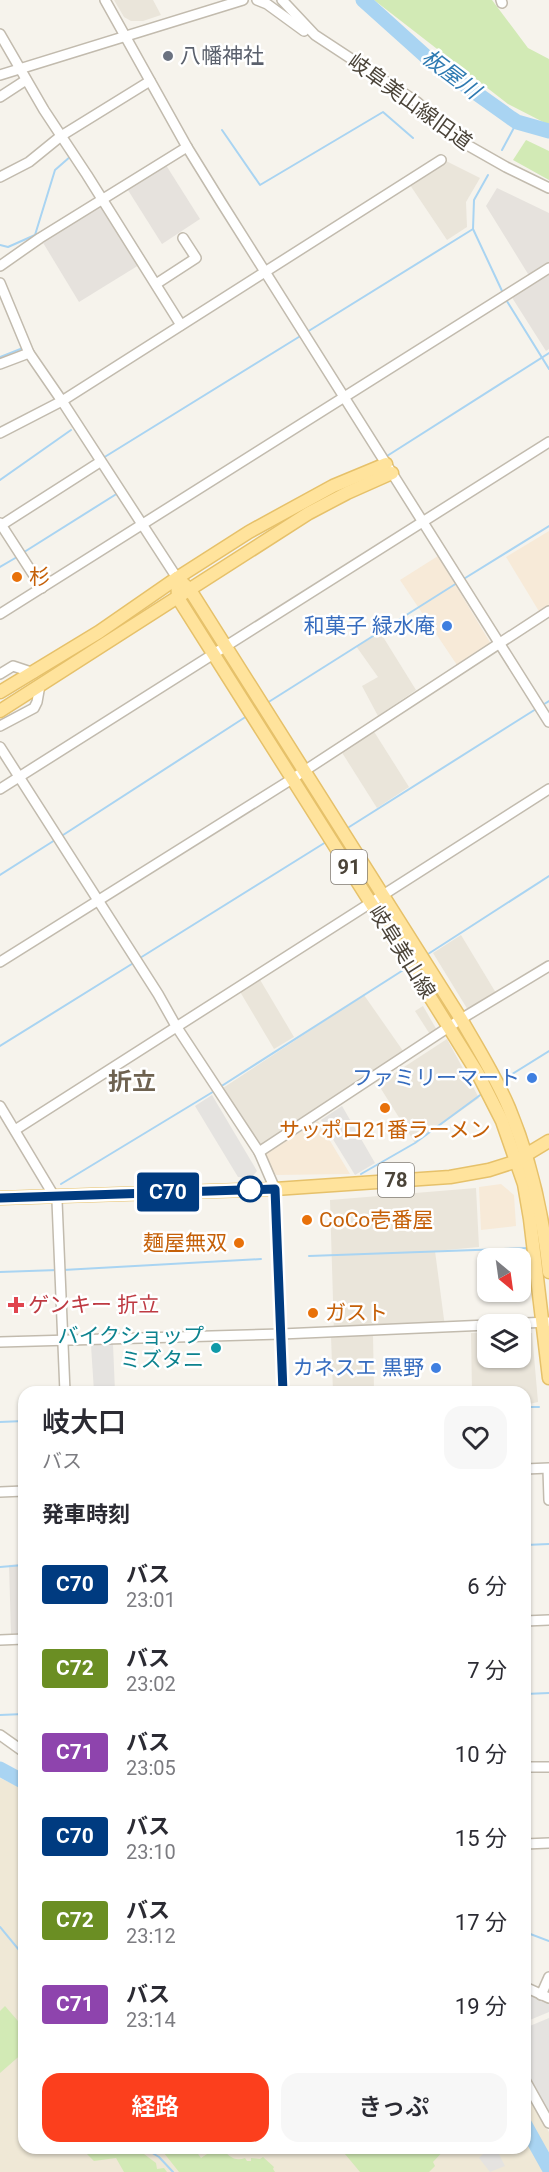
<!DOCTYPE html>
<html lang="ja">
<meta charset="utf-8">
<style>
body{margin:0;font-family:Roboto,"Noto Sans JP",sans-serif;background:#f7f7f7;color:#2b2b33;height:100vh;display:flex;flex-direction:column;font-size:22px;white-space:nowrap}
*{box-sizing:border-box;margin:0}
p{font-size:20px;color:#7c7c81}
.icon{flex:none;width:33px;height:33px;fill:none;stroke:currentColor;stroke-width:2;stroke-linecap:round;stroke-linejoin:round}
.map{position:relative;flex:1;overflow:hidden}
.panel{position:absolute;left:18px;top:1386px;width:513px;height:768px;display:flex;flex-direction:column;background:#fff;border-radius:18px;box-shadow:0 2px 4px #0004}
.panel>*{flex:none}
.badge{padding:0 12px;border-radius:4px;font-size:21px;line-height:39px}
.needle{width:39px;rotate:151deg}
.fabs{position:absolute;left:477px;top:1248px;display:grid;gap:12px}
.fabs a{display:grid;place-items:center;width:54px;height:54px;border-radius:12px;background:#fff;box-shadow:0 2px 4px #0004;font-size:30px}
.map>.badge{position:absolute;translate:-50% -50%;box-shadow:0 0 0 3px #fff}
h2{padding:0 24px;font-size:22px;line-height:54px}
.round{display:grid;place-items:center;flex:none;width:63px;height:63px;border-radius:18px;background:#f7f7f7}
.head{display:flex;align-items:center;justify-content:space-between;height:102px;padding:0 24px}
h1{font-size:28px;font-weight:600;line-height:45px}
.cta{display:flex;gap:12px;margin-top:auto;padding:12px 24px}
.cta a{flex:1;height:69px;border-radius:18px;background:#fc3f1d;color:#fff;font-size:24px;font-weight:600;line-height:69px;text-align:center}
.cta a+a{background:#f7f7f7;color:#2b2b33}
ul{padding:0;list-style:none}
li{display:flex;align-items:center;gap:18px;height:84px;padding:0 24px}
li div{flex:1}
li b{display:block;font-size:22px}
li em{font-style:normal}
li .badge{min-width:66px;font-weight:700;text-align:center}
.map>svg:first-child{display:block}
</style>
<div class="map">
<svg width="549" height="2172" viewBox="0 0 549 2172">
<rect width="100%" height="100%" fill="#f6f3ec"/>
<g fill="#eae5da">
<path d="M114,0H153L161,15L143,21H131L124,17Z"/>
<path d="M446,161L480,178L466,202L467,227L447,240L410,185Z"/>
<path d="M380,632L416,690L378,716L362,686L378,677L356,646Z"/>
<path d="M373,730L409,787L377,808L341,751Z"/>
<path d="M461,935L496,993L468,1010L433,953Z"/>
<path d="M259,978L294,1037L274,1049L239,990Z"/>
<path d="M364,995L408,1058L261,1146L223,1088Z"/>
<path d="M423,1006L438,1032L431,1036L415,1011Z"/>
<path d="M447,1039L479,1098L415,1143L378,1084Z"/>
<path d="M476,1188L479,1247L435,1251L445,1327L334,1333L330,1200Z"/>
<path d="M471,1333H487L488,1358H520L521,1333H532L538,1402L525,1405V1392H472Z"/>
<path d="M373,1334L374,1392H333L331,1336Z"/>
</g>
<g fill="#f7ead8">
<path d="M549,531V607L540,613L506,557Z"/>
<path d="M438,556L491,644L457,665L400,580Z"/>
<path d="M318,1121L350,1174L276,1175L263,1155Z"/>
<path d="M501,1184L514,1195L516,1226L481,1230L479,1187Z"/>
</g>
<g fill="#e6e2dd">
<path d="M164,162L200,219L162,244L126,187Z"/>
<path d="M497,188L549,213V349L546,351L511,296L533,282L486,206Z"/>
<path d="M101,205L139,265L79,302L42,241Z"/>
<path d="M24,1564V1633L11,1634L9,1565Z"/>
</g>
<path fill="#efe8d6" d="M0,1778L24,1789V2148H525V2088L549,2132V2172H0Z"/>
<g fill="#d2eab5">
<path d="M374,0H492L528,48L549,59V125L508,104Z"/>
<path d="M526,140L549,151V180L513,160Z"/>
<path d="M5,2006L24,2028V2052L0,2073V2011Z"/>
<path d="M81,2148H136L156,2163L157,2169L164,2168L167,2172H124L116,2158L94,2161Z"/>
<path d="M160,2148H192L196,2151L201,2158L216,2148H222C228,2156 235,2162 245,2158L247,2161H251V2158L260,2159L263,2157L274,2167L273,2169L275,2172H179Z"/>
<path d="M340,2148H446L433,2162L435,2166L429,2172H360Z"/>
</g>
<g fill="#e5e3e0">
<path d="M212,1095L257,1171L251,1178L238,1177L195,1106Z"/>
<path d="M342,1106L375,1163L355,1175L321,1120Z"/>
<path d="M113,1344L115,1392H94L91,1345Z"/>
<path d="M525,1992L549,2003V2012L525,2022Z"/>
<path d="M549,2018V2116L525,2074V2028Z"/>
<path d="M482,2148H496L505,2166L490,2172L479,2158L485,2152Z"/>
</g>
<g fill="none" stroke-linecap="round" stroke-linejoin="round">
<g stroke="#a9d4f2" stroke-width="2">
<path d="M222,130L260,185L383,112L413,138"/>
<path d="M502,150L517,122"/>
<path d="M488,175L474,200L473,229L503,293"/>
<path d="M0,245L8,247L35,235L55,170L71,156"/>
<path d="M505,298L549,369"/>
<path d="M307,332L473,229"/>
<path d="M0,357L23,348"/>
<path d="M387,456L549,353"/>
<path d="M103,458L302,335"/>
<path d="M0,480L71,430"/>
<path d="M21,554L118,493"/>
<path d="M0,567L17,557"/>
<path d="M462,580L549,526"/>
<path d="M267,703L457,583"/>
<path d="M541,706L549,701"/>
<path d="M346,829L536,709"/>
<path d="M60,837L247,716"/>
<path d="M0,875L55,840"/>
<path d="M425,956L549,876"/>
<path d="M140,958L326,842"/>
<path d="M0,1046L135,962"/>
<path d="M501,1081L549,1051"/>
<path d="M220,1087L408,967"/>
<path d="M361,1174L415,1143L483,1093"/>
<path d="M61,1184L216,1090"/>
<path d="M309,1256L528,1248"/>
<path d="M63,1270L261,1259"/>
<path d="M0,1272L58,1270"/>
<path d="M525,1407H539"/>
<path d="M0,1422L24,1421"/>
<path d="M525,1545L549,1544"/>
<path d="M0,1567L24,1565"/>
<path d="M525,1694L549,1693"/>
<path d="M0,1715L24,1714"/>
<path d="M0,1927L24,1956"/>
<path d="M525,1932L549,1941"/>
<path d="M144,2148L159,2157L173,2172"/>
</g>
<g stroke="#a9d4f2" stroke-width="15">
<path d="M363,0L431,61L511,118L517,122L549,131"/>
<path d="M0,1769L24,1782"/>
<path d="M525,2125L549,2168"/>
</g>
<g stroke="#c2bbae" stroke-width="12">
<g id="minor">
<path d="M105,0L187,147L221,202L549,722"/>
<path d="M257,0L267,4L304,31"/>
<path d="M282,0L315,35L417,102L462,142L506,167L549,188"/>
<path d="M501,0L502,3"/>
<path d="M0,34L44,110L87,175L181,325"/>
<path d="M0,75L243,0"/>
<path d="M0,97L26,80"/>
<path d="M0,177L29,162L61,136L150,81"/>
<path d="M0,266L40,238L187,147"/>
<path d="M0,283L29,353L62,401L177,578"/>
<path d="M156,284L196,258L183,238"/>
<path d="M0,364L29,353"/>
<path d="M0,433L62,401L441,160"/>
<path d="M0,523L42,588"/>
<path d="M0,526L100,462"/>
<path d="M0,614L549,268"/>
<path d="M0,674L13,666L34,673"/>
<path d="M0,726L34,708L37,702L40,685"/>
<path d="M0,747L158,994L176,1026L259,1152L275,1189L283,1392"/>
<path d="M0,789L549,442"/>
<path d="M0,962L292,779L549,611"/>
<path d="M0,1106L57,1201L65,1392"/>
<path d="M15,1130L549,789"/>
<path d="M259,1152L461,1019L549,966"/>
<path d="M500,1324L549,1322"/>
<path d="M0,1342L281,1334L488,1325"/>
<path d="M525,1469L549,1468"/>
<path d="M548,1469L549,1500"/>
<path d="M0,1492L24,1491"/>
<path d="M525,1621L549,1620"/>
<path d="M0,1640L24,1639"/>
<path d="M0,1735L24,1752"/>
<path d="M525,1767H549"/>
<path d="M525,1844L549,1843"/>
<path d="M525,1987L549,1998"/>
<path d="M541,1995L549,1977"/>
<path d="M525,2080L549,2123"/>
</g>
</g>
<g stroke="#e6c16a" stroke-width="15">
<g id="major">
<path d="M177,578L178,598L417,976L478,1074L502,1121L524,1184L530,1219L549,1378"/>
<path d="M177,578L190,590L461,1019C478,1049 496,1077 509,1108C531,1161 543,1215 549,1272"/>
<path d="M0,692L99,632L177,578L249,532L333,486L386,464"/>
<path d="M0,711L309,513L347,493L392,473"/>
<path d="M0,1198L275,1189L450,1177L489,1170L514,1162L549,1141"/>
</g>
</g>
<use href="#minor" stroke="#fff" stroke-width="9"/>
<use href="#major" stroke="#ffe39c" stroke-width="12"/>
</g>
<g fill="none" stroke-linecap="round" stroke-linejoin="round">
<g stroke="#fff" stroke-width="14">
<path id="line" d="M0,1198L275,1189L283,1392"/>
</g>
<use href="#line" stroke="#003b80" stroke-width="9"/>
</g>
<circle fill="#6b7280" stroke="#fff" stroke-width="2" cx="168" cy="56" r="6"/>
<g fill="#e8710a" stroke="#fff" stroke-width="2">
<circle cx="17" cy="577" r="6"/>
<circle cx="385" cy="1108" r="6"/>
<circle cx="307" cy="1220" r="6"/>
<circle cx="239" cy="1243" r="6"/>
<circle cx="313" cy="1313" r="6"/>
</g>
<g fill="#3f7fe0" stroke="#fff" stroke-width="2">
<circle cx="447" cy="626" r="6"/>
<circle cx="532" cy="1078" r="6"/>
<circle cx="436" cy="1368" r="6"/>
</g>
<circle fill="#fff" stroke="#003b80" stroke-width="3" cx="250" cy="1189" r="12"/>
<path fill="#e0444e" stroke="#fff" stroke-width="2" d="M13 1296h6v6h6v6h-6v6h-6v-6h-6v-6h6z"/>
<circle fill="#0f9aa8" stroke="#fff" stroke-width="2" cx="216" cy="1348" r="6"/>
<g text-anchor="middle" dominant-baseline="central" stroke-width="5" stroke-linejoin="round" paint-order="stroke">
<g fill="#fff" stroke="#817c74" stroke-width="1.5">
<rect x="331" y="850" width="36" height="34" rx="4.5"/>
<rect x="378" y="1163" width="36" height="34" rx="4.5"/>
</g>
<g font-size="20" font-weight="bold" fill="#4b4439">
<text x="349" y="867">91</text>
<text x="396" y="1180">78</text>
</g>
<g font-size="21" fill="#5b616d" stroke="#fff" text-anchor="start">
<text x="180" y="56">八幡神社</text>
</g>
<g font-size="21" fill="#4b4439" stroke="#fff">
<text transform="translate(410 102) rotate(36)">岐阜美山線旧道</text>
<text transform="translate(402 952) rotate(58)">岐阜美山線</text>
</g>
<g font-size="21" fill="#c56008" stroke="#fff" text-anchor="start">
<text x="29" y="577">杉</text>
<text x="385" y="1130" text-anchor="middle">サッポロ21番ラーメン</text>
<text x="319" y="1220">CoCo壱番屋</text>
<text x="227" y="1243" text-anchor="end">麺屋無双</text>
<text x="325" y="1313">ガスト</text>
</g>
<g font-size="21" fill="#366cbe" stroke="#fff" text-anchor="end">
<text x="435" y="626">和菓子 緑水庵</text>
<text x="520" y="1078">ファミリーマート</text>
<text x="424" y="1368">カネスエ 黒野</text>
</g>
<g font-size="21" fill="#be3a42" stroke="#fff" text-anchor="start">
<text x="28" y="1305">ゲンキー 折立</text>
</g>
<g font-size="21" fill="#0d838f" stroke="#fff" text-anchor="end">
<text x="204" y="1336">バイクショップ<tspan x="204" dy="24">ミズタニ</tspan></text>
</g>
<g font-size="22" font-style="italic" fill="#2e7ab2" stroke="#fff">
<text transform="translate(451 74) rotate(37)">板屋川</text>
</g>
<g font-size="24" font-weight="bold" fill="#6e6250" stroke="#fff">
<text x="132" y="1082">折立</text>
</g>
</g>
</svg>
<div class="fabs">
<a><svg class="needle" viewBox="-14 -14 28 28"><path d="M0-13l5 13h-10z" fill="#e53935"/><path d="M0 13l5-13h-10z" fill="#7c7c81"/></svg></a>
<a><svg class="icon" aria-label="layers" viewBox="0 0 24 24"><path d="M12 4l9 5-9 5-9-5zM3 14l9 5 9-5"/></svg></a>
</div>
<b class="badge" style="left:168px;top:1192px;background:#003b80;color:#fff">C70</b>
<section class="panel">
<div class="head"><div><h1>岐大口</h1><p>バス</p></div><a class="round"><svg class="icon" aria-label="heart" viewBox="0 0 24 24"><path d="M12 20l-8-8c-3-5 5-10 8-4 3-6 11-1 8 4z"/></svg></a></div>
<h2>発車時刻</h2>
<ul>
<li><span class="badge" style="background:#003b80;color:#fff">C70</span><div><b>バス</b><p>23:01</p></div><em>6 分</em></li>
<li><span class="badge" style="background:#6b8e23;color:#fff">C72</span><div><b>バス</b><p>23:02</p></div><em>7 分</em></li>
<li><span class="badge" style="background:#8e44ad;color:#fff">C71</span><div><b>バス</b><p>23:05</p></div><em>10 分</em></li>
<li><span class="badge" style="background:#003b80;color:#fff">C70</span><div><b>バス</b><p>23:10</p></div><em>15 分</em></li>
<li><span class="badge" style="background:#6b8e23;color:#fff">C72</span><div><b>バス</b><p>23:12</p></div><em>17 分</em></li>
<li><span class="badge" style="background:#8e44ad;color:#fff">C71</span><div><b>バス</b><p>23:14</p></div><em>19 分</em></li>
</ul>
<div class="cta"><a>経路</a><a>きっぷ</a></div>
</section>
</div>
